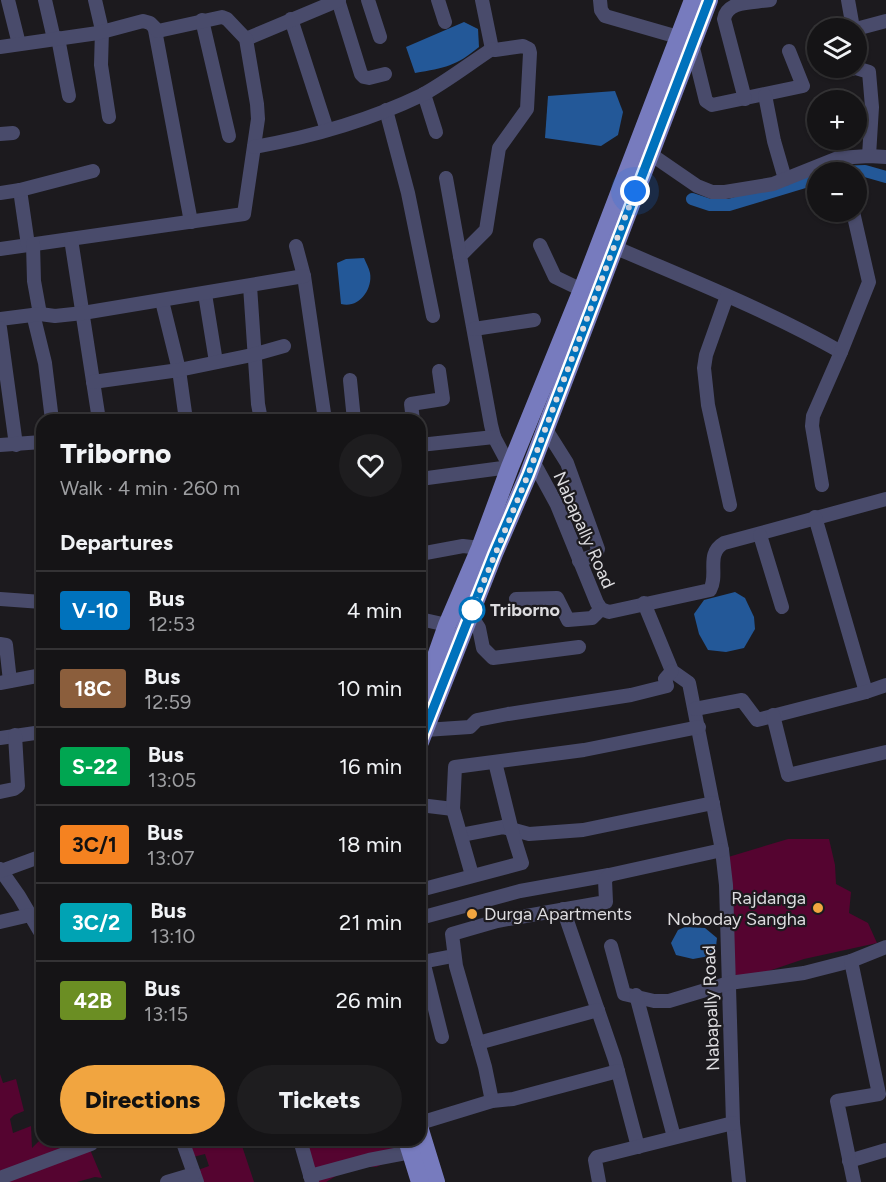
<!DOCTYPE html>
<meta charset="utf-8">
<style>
body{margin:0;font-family:Figtree,sans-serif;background:#1e1d1f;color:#f1f3f6;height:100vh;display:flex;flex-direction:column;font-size:22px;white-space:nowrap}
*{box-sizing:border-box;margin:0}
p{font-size:20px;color:#9d9ea1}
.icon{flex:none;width:33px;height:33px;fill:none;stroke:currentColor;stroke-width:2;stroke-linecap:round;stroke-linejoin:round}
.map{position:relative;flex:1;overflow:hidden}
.panel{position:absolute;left:36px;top:414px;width:390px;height:732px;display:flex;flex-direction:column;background:#151416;border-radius:18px;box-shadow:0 2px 4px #0004,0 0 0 2px #343335}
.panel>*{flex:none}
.badge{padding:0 12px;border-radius:4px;font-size:21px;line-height:39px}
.fabs{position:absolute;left:807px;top:18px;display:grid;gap:12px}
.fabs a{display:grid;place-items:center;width:60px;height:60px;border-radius:50%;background:#151416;box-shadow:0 2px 4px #0004,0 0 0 2px #343335;font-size:30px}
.you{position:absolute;width:30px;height:30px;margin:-15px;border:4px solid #fff;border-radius:50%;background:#1a73e8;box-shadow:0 0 0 9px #1a73e833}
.map>.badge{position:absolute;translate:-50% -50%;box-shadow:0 0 0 3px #fff}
h2{padding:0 24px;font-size:22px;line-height:54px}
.round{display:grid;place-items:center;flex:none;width:63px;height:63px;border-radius:32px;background:#1e1d1f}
.overview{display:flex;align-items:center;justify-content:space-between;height:102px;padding:0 24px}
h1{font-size:28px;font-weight:800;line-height:45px}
.cta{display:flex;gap:12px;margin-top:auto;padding:12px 24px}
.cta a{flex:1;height:69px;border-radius:36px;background:#f1a540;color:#111;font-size:24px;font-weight:800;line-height:69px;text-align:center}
.cta a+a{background:#1e1d1f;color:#f1f3f6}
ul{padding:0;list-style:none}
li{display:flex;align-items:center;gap:18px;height:78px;padding:0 24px;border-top:2px solid #343335}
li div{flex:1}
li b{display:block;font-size:22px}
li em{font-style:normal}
li .badge{min-width:66px;font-weight:700;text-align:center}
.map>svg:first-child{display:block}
</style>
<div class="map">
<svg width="886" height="1182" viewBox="0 0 886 1182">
<rect width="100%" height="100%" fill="#1c1a1e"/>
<g fill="#550430">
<path d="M788,839H829L835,865L836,884L851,892L849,913L868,923L877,943L804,959L736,982L725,858Z"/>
<path d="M0,1074L3,1083L16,1079L24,1111L14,1115L10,1119L13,1133L31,1126L32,1148L42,1138V1140H50L54,1148L65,1140H86L102,1178L95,1177L77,1182H0Z"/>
<path d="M190,1140H240L254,1182H203L198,1170L209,1166L205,1154L193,1157Z"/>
<path d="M303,1140H407L411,1152L376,1167L354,1165L326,1182H315Z"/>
</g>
<g fill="#235898">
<path d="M464,22L478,29L479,47C456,66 445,68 415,73L406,47Z"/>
<path d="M615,91L623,112L618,135L601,146L545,138L548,96Z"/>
<path d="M364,258C366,263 369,268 370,273C373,290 358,309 341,304L337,263L346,259Z"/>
<path d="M735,592L745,598L754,617L755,629L744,648L726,652L708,650L699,634L694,614L704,600Z"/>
<path d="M685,927L705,928L717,938L715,955L693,959L676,955L671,943L678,930Z"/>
</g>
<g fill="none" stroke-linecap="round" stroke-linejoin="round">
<g stroke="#235898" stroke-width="12">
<path d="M839,172L865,171L886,177"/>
<path d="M692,199L710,205H729L818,178"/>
</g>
<g stroke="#494b6b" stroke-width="14">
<path d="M8,0L19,44"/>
<path d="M45,0L54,39"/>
<path d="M95,0L102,30L101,65L109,117"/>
<path d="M338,0L361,74L364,77L369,78L385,74"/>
<path d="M368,0L380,37"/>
<path d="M438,0L445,22"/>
<path d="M482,0L492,49L495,50L523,46L529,49L530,53L527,109L499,148L486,230L460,256L491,425L494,437L510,467"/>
<path d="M600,0L601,10L605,16L678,37"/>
<path d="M848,0L853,28"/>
<path d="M291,19L327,130"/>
<path d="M202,20L229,136"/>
<path d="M856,29L886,21"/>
<path d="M155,30L191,222"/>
<path d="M58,38L69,96"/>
<path d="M246,39L339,0"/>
<path d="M692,44L706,101L712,105L803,86L789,51"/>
<path d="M0,47L98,33L143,21L150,23L158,31L222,17L227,19L246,39L257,104L258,119L244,214L0,249"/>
<path d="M838,72L856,68L869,72L872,107L869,156"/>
<path d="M424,94L436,132"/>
<path d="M765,95L774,141L785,179"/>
<path d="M745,99L724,19C727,0 754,3 770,0"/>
<path d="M386,110L408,193L433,316"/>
<path d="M0,134L13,133"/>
<path d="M254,147C311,137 370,120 422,95C446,82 469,64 492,49"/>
<path d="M649,153L697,186L712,192H725L773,184L838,158L869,156L886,157"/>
<path d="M446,178L460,256"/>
<path d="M20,190L28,245"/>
<path d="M0,193L20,190L93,171"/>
<path d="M71,239L99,420"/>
<path d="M33,244L34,281L40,314L34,318L45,363L52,420"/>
<path d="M540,245L555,277L582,290"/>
<path d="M296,246L304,276L325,420"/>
<path d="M614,247C690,280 769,311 841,352L813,416L812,426L822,485"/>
<path d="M250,286L258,404L261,420"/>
<path d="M205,294L216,362"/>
<path d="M727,296L706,355L704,368L708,405L730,505"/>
<path d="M162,301L179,370L186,420"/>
<path d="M0,319L40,314L55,316L83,313L304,276"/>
<path d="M0,328L16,445"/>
<path d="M474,329L534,320"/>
<path d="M841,352L869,282L853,212"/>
<path d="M350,380L354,420"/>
<path d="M93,382L179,370L252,355L284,346"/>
<path d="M413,420L411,404L443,399L439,371"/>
<path d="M545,428L567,463L598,549L595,555L579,561"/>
<path d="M0,445L42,442"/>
<path d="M420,445L494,437"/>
<path d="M533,461L557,505L597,603L601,609L609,612L710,590C719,574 705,554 724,543L886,499"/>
<path d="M420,479L510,467"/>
<path d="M815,517L866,692"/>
<path d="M760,535L782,607"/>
<path d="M420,554L463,546L480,548"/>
<path d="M0,599L42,602"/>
<path d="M516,599L557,598L568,620L592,618L601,609"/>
<path d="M644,603L672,671L689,683L722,850L726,885L733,1123L739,1182"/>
<path d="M470,614L479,628L483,648L493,658L579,647"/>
<path d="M420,619L447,625"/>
<path d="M0,644L6,645L10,681"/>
<path d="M0,683L42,675"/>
<path d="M695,709L742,700L757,720L866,692L886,685"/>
<path d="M773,715L788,775L886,752"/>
<path d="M425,730L470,727L477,720L508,714L631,695L667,686L665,679L672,671"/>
<path d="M0,738L42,732"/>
<path d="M0,792L14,789L18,786L15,735"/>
<path d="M420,805L453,809"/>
<path d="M461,835L503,827L529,834L583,830L713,803"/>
<path d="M0,869L19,896L42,935"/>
<path d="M1,871L42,856"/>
<path d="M472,875L453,809L455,767L584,750L699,727"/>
<path d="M420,890L522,863L512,831L495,762"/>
<path d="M563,909L615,1060L638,1147"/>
<path d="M420,918L520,891L609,875"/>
<path d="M0,922L30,915"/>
<path d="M611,946L624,994L654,1001H669L729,983L804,973L851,961"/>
<path d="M420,959L427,961L453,956"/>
<path d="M423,961L442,1037"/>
<path d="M636,995L674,1137"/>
<path d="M478,1043L598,1010"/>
<path d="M492,1101L485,1067L456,966L452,934L497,921L606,902L605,880L609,875L722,850"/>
<path d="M420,1123L492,1101L513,1099L618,1071"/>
<path d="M182,1140L197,1182"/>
<path d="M300,1140L312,1182"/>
<path d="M849,1161L886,1150"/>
<path d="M310,1176L369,1160L411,1152"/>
<path d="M0,1178L91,1144V1140"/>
<path d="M167,1182L194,1174"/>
<path d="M599,1182L595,1160L597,1157L733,1123"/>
<path d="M854,1182L837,1101L879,1094L851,961L886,947"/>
</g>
<g stroke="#777bbe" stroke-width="18">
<path d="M420,702L447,625L480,548L510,467L582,290L693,0"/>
<path d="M420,742L494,554L528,475L709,0"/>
<path d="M420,1130L436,1182"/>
<path d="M407,1140L420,1182"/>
</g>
</g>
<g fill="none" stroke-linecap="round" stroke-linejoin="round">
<g stroke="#fff" stroke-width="14">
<path id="line" d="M420,742L494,554L528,475L709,0"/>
</g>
<use href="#line" stroke="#0072bc" stroke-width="9"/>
<path stroke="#dddcdf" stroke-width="6" stroke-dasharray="0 10.8" d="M472,610L528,475L635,191"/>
</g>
<circle fill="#fff" stroke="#0072bc" stroke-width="3" cx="472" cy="610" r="12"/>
<g fill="#f1a540" stroke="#1c1a1e" stroke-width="2">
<circle cx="818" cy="908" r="6"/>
<circle cx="472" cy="914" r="6"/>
</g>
<g text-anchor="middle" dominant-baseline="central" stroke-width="4.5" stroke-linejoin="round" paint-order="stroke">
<g font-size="18" fill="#dddcdf" stroke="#1c1a1e">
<text transform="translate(584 530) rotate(66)">Nabapally Road</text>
<text transform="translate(711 1008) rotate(-92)">Nabapally Road</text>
</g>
<g font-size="18" font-weight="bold" fill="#dddcdf" stroke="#1c1a1e" text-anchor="start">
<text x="490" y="610">Triborno</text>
</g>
<g font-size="18" fill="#dddcdf" stroke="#1c1a1e" text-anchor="end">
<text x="806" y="898">Rajdanga<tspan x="806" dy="21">Noboday Sangha</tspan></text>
<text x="484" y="914" text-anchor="start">Durga Apartments</text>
</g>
</g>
</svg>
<div class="fabs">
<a><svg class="icon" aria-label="layers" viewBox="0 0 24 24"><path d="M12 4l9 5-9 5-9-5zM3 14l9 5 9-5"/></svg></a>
<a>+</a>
<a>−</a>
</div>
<div class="you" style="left:635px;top:191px"></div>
<section class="panel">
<div class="overview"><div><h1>Triborno</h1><p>Walk · 4 min · 260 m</p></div><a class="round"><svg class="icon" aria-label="heart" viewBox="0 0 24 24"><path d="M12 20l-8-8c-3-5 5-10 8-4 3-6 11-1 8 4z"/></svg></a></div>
<h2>Departures</h2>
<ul>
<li><span class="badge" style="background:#0072bc;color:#fff">V-10</span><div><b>Bus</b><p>12:53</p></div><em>4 min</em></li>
<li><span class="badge" style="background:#8b5e3c;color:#fff">18C</span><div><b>Bus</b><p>12:59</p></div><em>10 min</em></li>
<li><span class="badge" style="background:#00a651;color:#fff">S-22</span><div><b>Bus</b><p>13:05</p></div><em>16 min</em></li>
<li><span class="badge" style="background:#f58220;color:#111">3C/1</span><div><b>Bus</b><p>13:07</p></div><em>18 min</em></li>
<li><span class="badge" style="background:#00a3b4;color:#fff">3C/2</span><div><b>Bus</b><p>13:10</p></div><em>21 min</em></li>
<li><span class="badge" style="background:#6b8e23;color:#fff">42B</span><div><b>Bus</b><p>13:15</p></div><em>26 min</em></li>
</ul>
<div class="cta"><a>Directions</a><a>Tickets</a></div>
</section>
</div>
